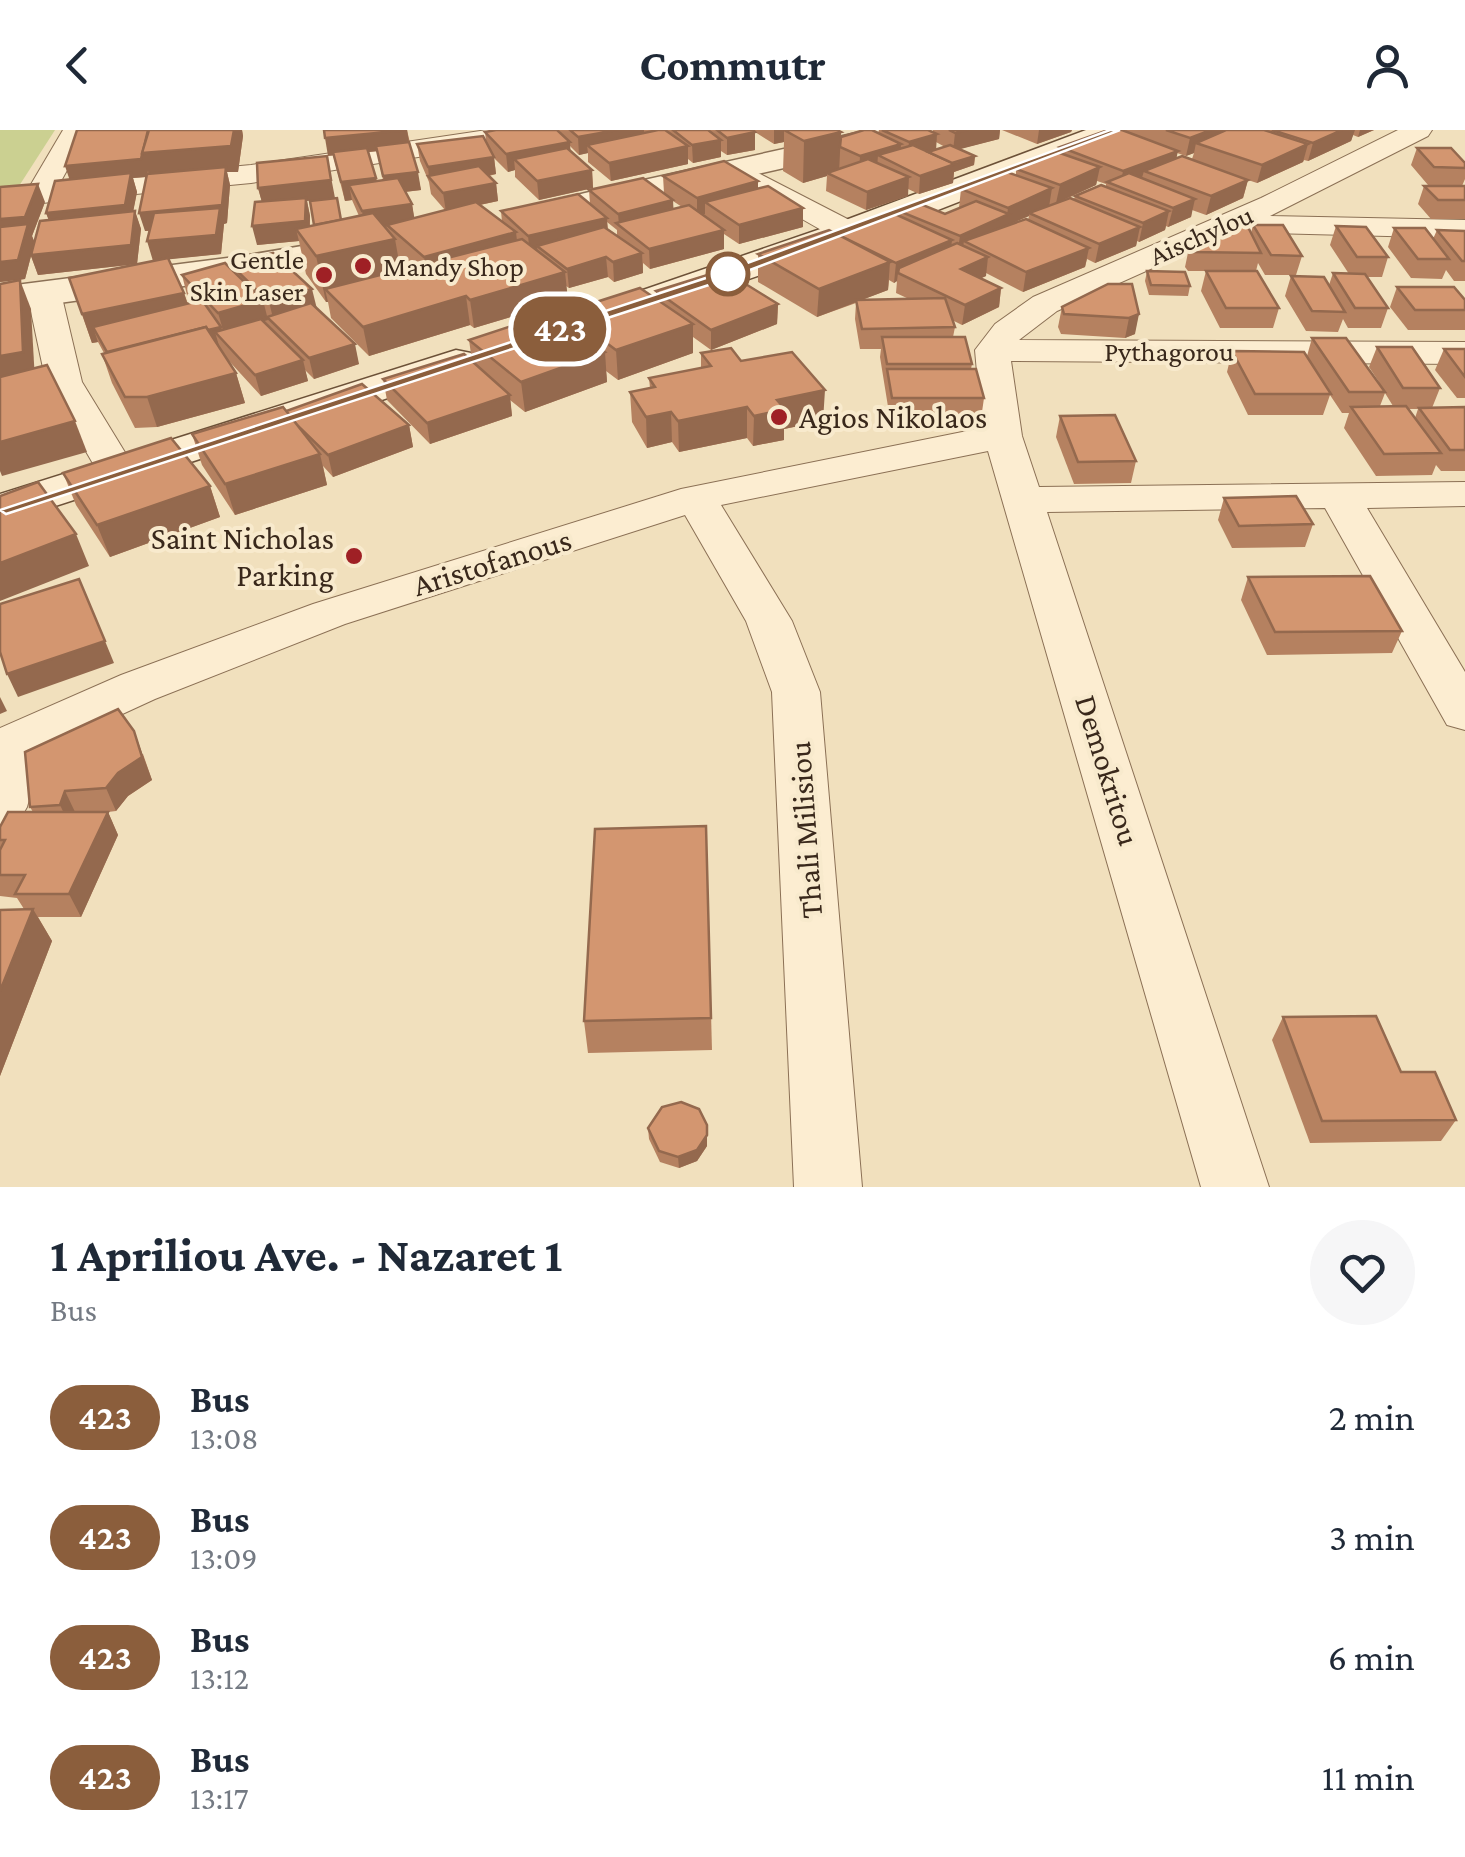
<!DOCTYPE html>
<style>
body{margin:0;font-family:"Crimson Pro",serif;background:#f6f6f7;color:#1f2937;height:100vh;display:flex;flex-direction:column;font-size:38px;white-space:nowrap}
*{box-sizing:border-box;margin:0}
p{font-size:32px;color:#747a83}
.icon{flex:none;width:55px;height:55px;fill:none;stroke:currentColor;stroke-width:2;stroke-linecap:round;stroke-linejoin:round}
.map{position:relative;height:1057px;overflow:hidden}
.sheet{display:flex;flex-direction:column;background:#fff;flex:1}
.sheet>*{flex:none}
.badge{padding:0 20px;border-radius:32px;font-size:35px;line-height:65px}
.map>.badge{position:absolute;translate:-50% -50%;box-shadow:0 0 0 5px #fff}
.round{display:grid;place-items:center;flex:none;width:105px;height:105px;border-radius:52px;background:#f6f6f7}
.overview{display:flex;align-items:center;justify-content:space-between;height:170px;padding:0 50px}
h1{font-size:48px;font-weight:700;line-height:75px}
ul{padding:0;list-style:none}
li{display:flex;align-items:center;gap:30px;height:120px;padding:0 50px}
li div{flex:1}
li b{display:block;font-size:38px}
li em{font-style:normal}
li .badge{min-width:110px;font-weight:700;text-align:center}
header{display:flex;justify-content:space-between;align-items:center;height:130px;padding:0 50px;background:#fff;font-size:45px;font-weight:700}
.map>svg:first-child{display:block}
</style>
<header><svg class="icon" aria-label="back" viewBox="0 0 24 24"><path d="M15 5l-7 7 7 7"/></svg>Commutr<svg class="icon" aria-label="person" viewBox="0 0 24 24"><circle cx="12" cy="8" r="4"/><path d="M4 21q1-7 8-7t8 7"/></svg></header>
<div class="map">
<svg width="1465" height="1057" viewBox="0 0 1465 1057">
<rect width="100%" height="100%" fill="#f1e0bd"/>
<path fill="#cbd091" d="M0,0H55L19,56L0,58Z"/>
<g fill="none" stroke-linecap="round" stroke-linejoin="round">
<g stroke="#8b7055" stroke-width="2">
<g id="minor">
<path d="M63,0H89L60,53L251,35L487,0H554L541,8L251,53L0,77V59L30,56Z"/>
<path d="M1398,0H1432L1428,6L1270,86L1465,90V108L1233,102L1057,181L1019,210L1465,212V234L1011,231L1022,306L1039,357L1465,352V376L1367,378L1465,542V600L1447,595L1325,378L1047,382L1269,1057H1201L988,321L721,375L792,491L820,562L862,1057H794L772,562L746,491L685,385L345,494L155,569L42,621L27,677L19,691L0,697V598L121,545L313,474L681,359L982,298L975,220L995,194L1033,167L1261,68Z"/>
<path d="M735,31L859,95L863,102L859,109H837L725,45L721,39L725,33Z"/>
<path d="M44,153L56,156L61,163L82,252L137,342L131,351L117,354L103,351L46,252L27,163L32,156Z"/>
</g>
</g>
<g stroke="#8b7055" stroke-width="3">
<g id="tertiary">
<path d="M870,0H928L923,7L912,9L585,83L573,80L568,73L573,66L585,63Z"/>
<path d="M378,103L391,106L396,114L391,122L243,148L0,181V157L243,126Z"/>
</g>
</g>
<g stroke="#6c5138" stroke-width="3">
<g id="secondary">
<path d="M1086,0H1130L1125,7L861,110L671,176L657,180L643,176L638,168L643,160L835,94Z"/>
<path d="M456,220L471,223L477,232L471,241L0,394V364Z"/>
</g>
</g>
<use href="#minor" fill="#fcedd1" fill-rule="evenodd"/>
<use href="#tertiary" fill="#fcedd1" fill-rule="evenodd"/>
<use href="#secondary" fill="#fcedd1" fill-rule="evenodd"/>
</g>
<g fill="#b58160" fill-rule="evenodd">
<path d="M77,0H248H242L243,6L238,42H227L230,55L227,93L224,94L221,124L168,129L184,163L188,174L195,172L187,165L182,145L232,140L231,135L317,179L359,234L314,249L305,240L308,251L261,266L229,231L236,243L245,273L157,297L135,298L112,253L102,224L104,223L98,212L92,213L69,148L156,130L149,101H145L146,47L133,48L137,62L133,81H135L141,99L137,134L38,145L31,126L25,149L0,152L45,72L32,106L34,112L49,90L46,83L70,49Z"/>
<path d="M407,0L421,60L405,62L412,74L414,88L445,80L431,64L429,52L420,31L417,14L486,11L485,2H558V0H837L841,2V7L878,3L879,0H928L933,2V0H1000L999,9L959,19L975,26L974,35L954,42L953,53L919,64L908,59V66L866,80L826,61L827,46L803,53L783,41L784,12L774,14L755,2V20L727,25L721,21V27L693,33L688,29V34L611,51L588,32V23L579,25L570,16V21L592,40L593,58L539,70L515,47V40L508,42L494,28L496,44L489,46L496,53L498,71L480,75L502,92L501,81L590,74L589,60L664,63L663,46L758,59L803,78V97L739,114L724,104V119L650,139L643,133V143L614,152L608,147L569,158L566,156L568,170L474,198L470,195L369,226L331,188L328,172H326L306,144L299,111L257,115L262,72L258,58L307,71L310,86V96L359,86L352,70L345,71L333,25L328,26ZM936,12L945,17L936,20ZM377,21L383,50L377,51L368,22ZM673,71L682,77L673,79ZM607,92L617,100V106L608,99ZM398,128L409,138L400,140Z"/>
<path d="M1002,0H1072L1071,2L1037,14Z"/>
<path d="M1126,0H1374L1358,7L1353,5L1351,11L1308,31L1304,30L1303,32L1257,53L1248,50L1243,68L1206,85L1192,80L1191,87L1168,97L1166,96L1165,100L1139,112L1137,111L1136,116L1095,133L1087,129L1085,137L1023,162L986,143V146L981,148L1001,158L999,177L962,195L952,190L955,197L953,207L972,234L971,239L984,268L981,289H890L880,227L881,219H860L855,189L856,173L817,187L758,152V124L839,105L898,85L899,81L945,84L959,78L961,59L1016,45V39L1059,22L1060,17L1126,1ZM1177,23L1186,26L1194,23L1192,29L1176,28ZM1097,51L1106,54V57L1075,66L1074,69L1064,70L1096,55ZM1029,86L1028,90L1010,94ZM889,150L894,153L897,151L896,163L909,169H864L888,160Z"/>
<path d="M1417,18L1465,33V49L1462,56H1465V89H1431L1418,74L1424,56L1428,55L1411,35Z"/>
<path d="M1253,95L1302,126L1296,145H1265L1258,133L1256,141L1279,178L1273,198H1220L1201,161L1206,141H1188L1185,137L1189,118L1251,103Z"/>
<path d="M1336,96L1388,127L1382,147H1367L1388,178L1381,198H1348L1343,189L1338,202L1306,201L1285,166L1291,146L1329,155L1333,143L1349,144L1330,115Z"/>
<path d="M1394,98L1433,109L1437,100L1465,101V151H1454L1446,140L1442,149L1411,148L1388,117Z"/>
<path d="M1147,141L1190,156L1188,166L1149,165L1145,151Z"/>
<path d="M1132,154L1135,204L1125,208L1061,204L1058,197L1062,177Z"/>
<path d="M1397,157L1465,170V200H1408L1390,177Z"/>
<path d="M656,161L778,174L777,194L711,220L693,207V223L618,250L606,241L607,252L525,282L510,270L512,286L430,314L387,270L383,249L472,231L469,210L566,194L565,182L656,169Z"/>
<path d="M1312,208L1379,252L1369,237L1377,217L1440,258L1432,278L1465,277V341H1441L1436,335L1432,345L1376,346L1344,298L1349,283H1342L1330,265L1323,285H1248L1227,242L1232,221L1307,226ZM1385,263L1393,276H1380ZM1408,279H1418L1415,288Z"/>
<path d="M1444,219H1465V268H1457L1435,240Z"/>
<path d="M701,223L741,231L823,291L784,299V310L753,316L747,308L679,322L672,312L647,318L632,292L630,262L650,258L649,248L701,238Z"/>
<path d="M286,281L409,295L413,317L333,347L323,336L327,355L235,385L202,335L192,304Z"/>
<path d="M1060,286L1136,331L1131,353L1074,354L1056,307Z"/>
<path d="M63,343L210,356L220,387L110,427L76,375Z"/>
<path d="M1224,368L1313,394L1305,417L1232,418L1218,390Z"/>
<path d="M1248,447L1402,501L1392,523L1267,525L1241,470Z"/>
<path d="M143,624L152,650L128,666L116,681L108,682L118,705L81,787H38L52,811L0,946V780L24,779L17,768L0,766V697L33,682L30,677Z"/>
<path d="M706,696L712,920L588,923L584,891Z"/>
<path d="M1283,887L1401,942L1456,990L1441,1011L1310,1013L1272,910Z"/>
<path d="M707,995V1016L697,1031L679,1038L660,1032L649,1009L648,998Z"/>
</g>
<g fill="#94694e">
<path d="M148,0H248H242L243,6L238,42H227L230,55L227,93L224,94L221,124L153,131L147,111L217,94L145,101L139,83L150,49L148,41L146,47L133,48L137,62L131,93L53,101L46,83L71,54L65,36Z"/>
<path d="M407,0L410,18L328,26L325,8Z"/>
<path d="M617,0H644V13L587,15L588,23L579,25L578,7Z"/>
<path d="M774,0H784V12L774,14Z"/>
<path d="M968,0H1000L999,9L953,21L955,3Z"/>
<path d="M1039,0H1072L1071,2L1037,14Z"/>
<path d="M1211,0H1246L1196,13L1194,23L1186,26L1190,8Z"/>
<path d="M1342,0H1355L1351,11L1308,31L1313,13Z"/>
<path d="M1360,0H1374L1358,7Z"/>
<path d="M755,2V20L727,25V8Z"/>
<path d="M841,2L839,43H827V46L803,53L804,11Z"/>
<path d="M937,4L936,22L907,30L909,12Z"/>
<path d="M721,10V27L693,33L692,15Z"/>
<path d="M570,12L571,30L514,29L515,40L508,42L506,24Z"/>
<path d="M901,14L900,31L878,25L877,38L859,44L860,26Z"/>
<path d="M1308,14L1303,32L1257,53L1262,35Z"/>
<path d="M688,16V34L611,51L609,33Z"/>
<path d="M1178,21L1174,39L1144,41L1141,51L1120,57L1123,41Z"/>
<path d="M327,26L335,68L307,71L310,86L309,110L296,99L299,111L257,115L252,96L263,76L258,58Z"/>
<path d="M975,26L974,35L954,42L953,53L919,64L920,46Z"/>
<path d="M494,27L496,44L435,54L429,47L428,37Z"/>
<path d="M1100,37L1096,55L1056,73L1060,55Z"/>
<path d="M592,40L593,58L539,70L537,51Z"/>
<path d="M418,42L421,60L386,64L383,46Z"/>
<path d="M909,47L908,66L866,80L867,62Z"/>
<path d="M376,48L380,66L349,55L352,70L345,71L341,52Z"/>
<path d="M1248,50L1243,68L1206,85L1211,66Z"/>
<path d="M758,51V70L705,72V84L697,86V68Z"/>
<path d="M496,53L498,71L446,82L443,63Z"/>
<path d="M38,54L45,72L32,106L35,113L135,81L141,99L137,134L38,145L31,126L25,149L0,152V89Z"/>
<path d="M1052,58L1049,77L1029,83V86L1008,95L964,111L962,123L957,125L960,106L1007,85L1008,78Z"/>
<path d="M1195,69L1191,87L1168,97L1173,78Z"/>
<path d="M673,70L674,89L619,95L618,84Z"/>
<path d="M412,74L415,92L365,100L362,81Z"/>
<path d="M803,78V97L739,114V95Z"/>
<path d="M1169,81L1165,100L1139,112L1143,93Z"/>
<path d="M607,88L608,107L537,116L538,124L530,125L528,106Z"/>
<path d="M1140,97L1136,116L1095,133L1099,114Z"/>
<path d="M724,100V119L650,139L649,119Z"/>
<path d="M516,102L519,129L428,155L424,127Z"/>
<path d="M395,109L403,154L325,159L328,172H326L316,126Z"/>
<path d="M952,110L950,129L898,143L897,151L894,153L896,133Z"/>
<path d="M1089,118L1085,137L1023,162L1026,142Z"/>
<path d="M642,123L643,143L614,152L613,132Z"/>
<path d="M606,127L608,147L569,158L567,139Z"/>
<path d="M988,127L986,146L958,159L961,139Z"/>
<path d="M890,132L888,160L817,187L819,159Z"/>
<path d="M565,142L568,170L474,198L470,170Z"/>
<path d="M20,150L31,179L35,251L0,257V226Z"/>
<path d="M1001,158L999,177L962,195L965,175Z"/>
<path d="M312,159L317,179L274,192L269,172Z"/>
<path d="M184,163L193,191L93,197L98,212L92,213L82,184Z"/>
<path d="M466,166L470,195L369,226L363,197Z"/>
<path d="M263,170L268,190L224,203L218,183Z"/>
<path d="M778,174L777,194L711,220V200Z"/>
<path d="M1139,184L1135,204L1125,208L1129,188Z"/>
<path d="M693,194V223L618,250L616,220Z"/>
<path d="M221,197L226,214L215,202L220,219L109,225Z"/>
<path d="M355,214L359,234L314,249L309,228Z"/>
<path d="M605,222L607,252L525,282L521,252Z"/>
<path d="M303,230L308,251L261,266L255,245Z"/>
<path d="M236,243L245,273L157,297L147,267Z"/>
<path d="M825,260L823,291L784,299V310L753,316L754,286L777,270Z"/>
<path d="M510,265L512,286L430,314L427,293Z"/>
<path d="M747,277V308L679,322L678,291Z"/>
<path d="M671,282L672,312L647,318L646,287Z"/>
<path d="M75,291L87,322L2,346L0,341V312Z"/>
<path d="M409,295L413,317L333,347L328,325Z"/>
<path d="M320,324L327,355L235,385L225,354Z"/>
<path d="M210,356L220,387L110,427L97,395Z"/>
<path d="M76,404L89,436L0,471V433Z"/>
<path d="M105,511L114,533L18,567L7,544Z"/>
<path d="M0,567L7,581L0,584Z"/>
<path d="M134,601L152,650L128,666L116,681L106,658Z"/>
<path d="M65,661L76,684L71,698L60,675Z"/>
<path d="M108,682L118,705L81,787L69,764Z"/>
<path d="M33,779L52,811L0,946V861Z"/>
<path d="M707,1005V1016L697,1031L679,1038L678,1027Z"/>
</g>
<g fill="#d39670" stroke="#94694e" stroke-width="2.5">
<path d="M77,0H148L141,29L65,36Z"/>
<path d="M149,0H234L231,16L142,23Z"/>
<path d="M324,0H407L325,8Z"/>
<path d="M496,0H557L570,12L506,24L485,2Z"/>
<path d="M570,0H617L578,7Z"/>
<path d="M658,0H665L688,16L609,33L587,15Z"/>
<path d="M673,0H708L721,10L692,15Z"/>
<path d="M717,0H753L755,2L727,8Z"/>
<path d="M784,0H837L841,2L804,11Z"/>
<path d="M864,0H872L901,14L860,26L840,17L841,7Z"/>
<path d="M882,0H928L937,4L909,12Z"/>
<path d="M949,0H968L955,3Z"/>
<path d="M1108,0H1122L1178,21L1123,41L1060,17Z"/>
<path d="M1166,0H1211L1190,8Z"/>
<path d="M1226,0H1264L1308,14L1262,35L1196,13Z"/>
<path d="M1272,0H1342L1313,13Z"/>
<path d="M483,6L494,27L428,37L417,14Z"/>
<path d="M409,12L418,42L383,46L376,16Z"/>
<path d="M913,15L955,34L920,46L878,25Z"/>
<path d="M950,15L975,26L952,33L928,22Z"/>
<path d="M367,18L376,48L341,52L333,22Z"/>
<path d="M567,18L592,40L537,51L514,29Z"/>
<path d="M1417,18H1451L1465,33V38L1434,37Z"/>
<path d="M1057,22L1100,37L1060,55L1016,39Z"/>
<path d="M327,26L331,50L258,58L257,33Z"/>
<path d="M1182,26L1248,50L1211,66L1144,41Z"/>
<path d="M868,29L909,47L867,62L827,43Z"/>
<path d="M724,31L758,51L697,68L663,46Z"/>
<path d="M479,36L496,53L443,63L428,46Z"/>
<path d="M226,37L222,75L139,83L147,44Z"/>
<path d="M1004,41L1052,58L1008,78L961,59Z"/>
<path d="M131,43L125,75L46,83L55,51Z"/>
<path d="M1129,43L1195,69L1173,78L1107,52Z"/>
<path d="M398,48L412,74L362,81L349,55Z"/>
<path d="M643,48L673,70L618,84L589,60Z"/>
<path d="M38,54L25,87L0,89V57Z"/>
<path d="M1101,55L1169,81L1143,93L1075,66Z"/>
<path d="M768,56L803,78L739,95L705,72Z"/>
<path d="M1424,56H1465V70H1438Z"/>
<path d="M578,64L607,88L528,106L501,81Z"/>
<path d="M306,68L305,91L252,96L255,72Z"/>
<path d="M337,68L341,90L314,95L310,71Z"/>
<path d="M1070,68L1140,97L1099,114L1029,83Z"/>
<path d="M976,71L1009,84L960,106L899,81L918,73L945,84Z"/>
<path d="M476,72L516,102L424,127L387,95Z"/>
<path d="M689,75L724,100L649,119L616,93Z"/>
<path d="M220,78L216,105L147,111L154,83Z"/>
<path d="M135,81L131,115L31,125L40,91Z"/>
<path d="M373,83L395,109L316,126L296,99Z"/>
<path d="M895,84L952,110L896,133L839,105Z"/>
<path d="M1026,89L1089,118L1026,142L964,111Z"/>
<path d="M28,94L18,130L0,132V97Z"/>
<path d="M1239,95H1247L1261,123L1192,122L1189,118Z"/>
<path d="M1253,95H1283L1302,126L1271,125Z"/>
<path d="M1336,96L1366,97L1388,127H1357Z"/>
<path d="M604,97L642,123L613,132L606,127L567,139L537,116Z"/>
<path d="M1394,98H1425L1449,129H1418Z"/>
<path d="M829,100L890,132L819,159L758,124Z"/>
<path d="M1437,100L1465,101V131H1462Z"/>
<path d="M522,109L565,142L470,170L466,166L363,197L325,159Z"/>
<path d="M957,113L988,127L961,139L1001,158L965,175L898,143L899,138Z"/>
<path d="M273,123L312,159L269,172L231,135Z"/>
<path d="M168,128L184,163L82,184L69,148Z"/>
<path d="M225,133L263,170L218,183L182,145Z"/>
<path d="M723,140L778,174L711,200L656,161Z"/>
<path d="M1147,141L1185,142L1190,156L1151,155Z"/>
<path d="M1206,141H1257L1279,178H1226Z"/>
<path d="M1333,143L1365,144L1388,178H1355Z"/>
<path d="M1291,146L1324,147L1345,182L1312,181Z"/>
<path d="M20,150L23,222L0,226V154Z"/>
<path d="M1108,154H1132L1139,184L1129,188L1064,184L1062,177Z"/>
<path d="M1397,157H1454L1465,170V180H1415Z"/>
<path d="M640,158L693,194L616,220L565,182Z"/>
<path d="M945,168L955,197L862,199L856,170Z"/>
<path d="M202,170L221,197L208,200L206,197L107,222L93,197Z"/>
<path d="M311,173L355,214L309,228L267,187Z"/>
<path d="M551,183L605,222L521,252L469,210Z"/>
<path d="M261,189L303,230L255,245L215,202Z"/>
<path d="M206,197L236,243L147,267H125L102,224Z"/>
<path d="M882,207H965L972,234H887Z"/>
<path d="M1312,208H1346L1385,262H1349Z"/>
<path d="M1377,217H1412L1440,258H1403Z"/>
<path d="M731,218L741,231L792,222L825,260L777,270L785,279L754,286L747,277L678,291L671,282L646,287L630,262L655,257L649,248L711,236L701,223Z"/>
<path d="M1444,219H1465V247Z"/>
<path d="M1232,221L1304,222L1331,264H1255Z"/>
<path d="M464,224L510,265L427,293L383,249Z"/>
<path d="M47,235L75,291L0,312V247Z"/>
<path d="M887,239H976L984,268H892Z"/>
<path d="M362,254L409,295L328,325L297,295L286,281Z"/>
<path d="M1406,276L1441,323L1384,324L1351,277Z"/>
<path d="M283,277L320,324L225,354L192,304Z"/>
<path d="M1465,277V320H1450L1419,278Z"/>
<path d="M1115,285L1136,331L1078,332L1060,286Z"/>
<path d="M171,308L210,356L97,395L63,343Z"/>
<path d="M38,352L76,404L0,433V366Z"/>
<path d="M1296,366L1313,394L1239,396L1224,368Z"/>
<path d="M1370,446L1402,501L1275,502L1248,447Z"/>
<path d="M79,449L105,511L7,544L0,522V474Z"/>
<path d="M118,579L134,601L142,627L118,643L106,658L65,661L60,675L30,677L25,622Z"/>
<path d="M8,682H108L69,764H15L25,745H0V720L5,710H0V697Z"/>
<path d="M706,696L711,888L584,891L595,699Z"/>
<path d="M33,779L0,861V780Z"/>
<path d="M1376,886L1401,942H1435L1456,990L1322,991L1283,887Z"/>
<path d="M681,972L699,979L707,995V1005L697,1020L678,1027L659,1021L648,998L662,977Z"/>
</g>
<path fill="#8b5e3c" stroke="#fff" stroke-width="2.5" d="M1110,0H1120L718,152L6,384L0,380L709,147Z"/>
<g fill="#9f2025" stroke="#f8eacd" stroke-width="4">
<circle cx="363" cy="136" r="10"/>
<circle cx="324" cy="145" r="10"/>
<circle cx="779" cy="287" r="10"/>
<circle cx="354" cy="426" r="10"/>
</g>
<circle fill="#fff" stroke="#8b5e3c" stroke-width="5" cx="728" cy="144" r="20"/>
<g text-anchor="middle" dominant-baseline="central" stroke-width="8" stroke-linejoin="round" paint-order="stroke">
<g font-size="28" fill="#39281b" stroke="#f8eacd">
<text transform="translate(1201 105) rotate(-24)">Aischylou</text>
<text x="1169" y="221">Pythagorou</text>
</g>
<g font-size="28" fill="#39281b" stroke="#f8eacd" text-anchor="end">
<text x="304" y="129">Gentle<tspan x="304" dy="32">Skin Laser</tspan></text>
<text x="383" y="136" text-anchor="start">Mandy Shop</text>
</g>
<g font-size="32" fill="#39281b" stroke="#f8eacd" text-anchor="start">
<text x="799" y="287">Agios Nikolaos</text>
<text x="334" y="408" text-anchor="end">Saint Nicholas<tspan x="334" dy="37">Parking</tspan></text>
</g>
<g font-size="32" fill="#39281b" stroke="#f8eacd">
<text transform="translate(492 432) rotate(-17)">Aristofanous</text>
<text transform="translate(1108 640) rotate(73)">Demokritou</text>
<text transform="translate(805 700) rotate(-94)">Thali Milisiou</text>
</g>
</g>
</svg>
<b class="badge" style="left:560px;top:199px;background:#8b5e3c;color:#fff">423</b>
</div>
<section class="sheet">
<div class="overview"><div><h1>1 Apriliou Ave. - Nazaret 1</h1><p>Bus</p></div><a class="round"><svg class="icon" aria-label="heart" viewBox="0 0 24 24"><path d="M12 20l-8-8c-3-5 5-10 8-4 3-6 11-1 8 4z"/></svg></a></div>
<ul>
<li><span class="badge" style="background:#8b5e3c;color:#fff">423</span><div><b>Bus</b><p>13:08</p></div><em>2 min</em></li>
<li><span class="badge" style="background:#8b5e3c;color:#fff">423</span><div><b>Bus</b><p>13:09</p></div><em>3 min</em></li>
<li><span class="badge" style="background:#8b5e3c;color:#fff">423</span><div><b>Bus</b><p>13:12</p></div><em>6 min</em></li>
<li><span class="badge" style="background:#8b5e3c;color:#fff">423</span><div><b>Bus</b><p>13:17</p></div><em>11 min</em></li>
</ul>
</section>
